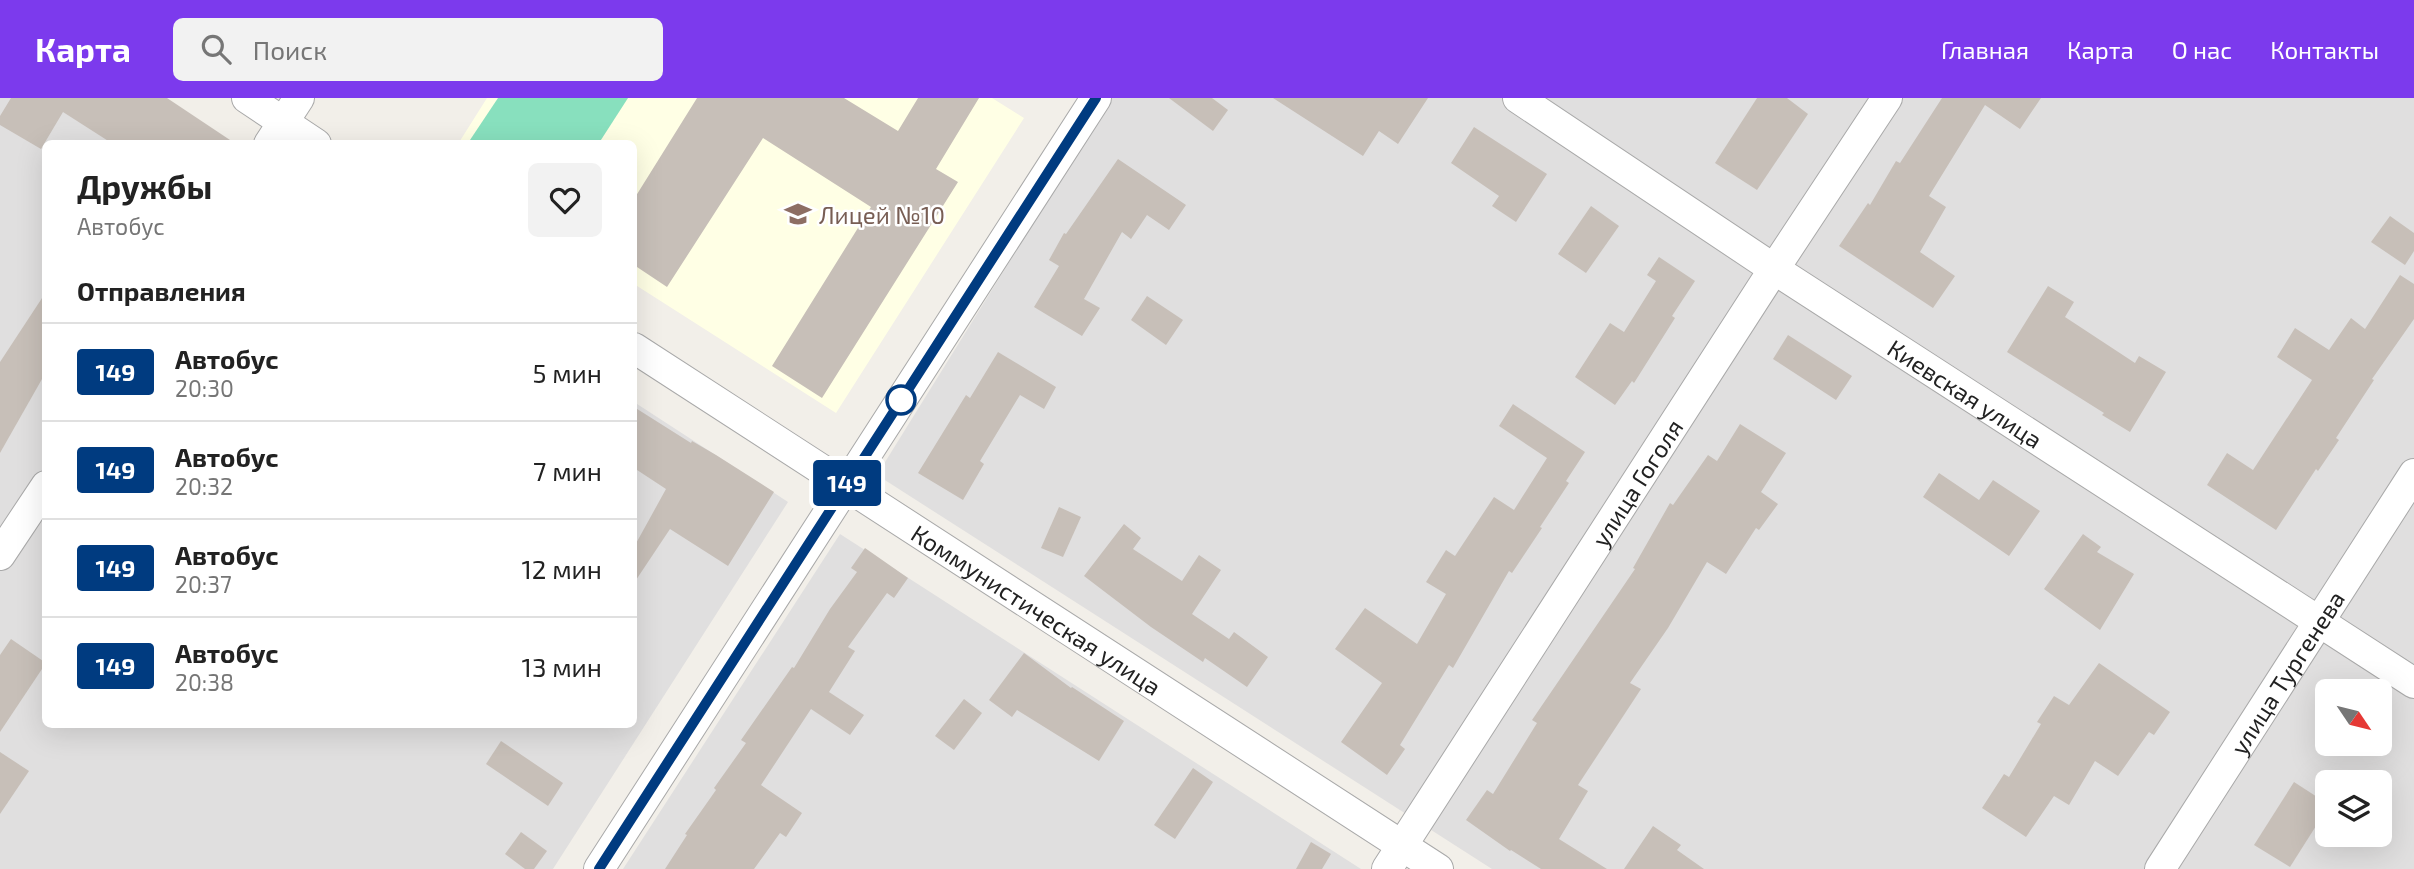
<!DOCTYPE html>
<html lang="ru">
<meta charset="utf-8">
<style>
body{margin:0;font-family:"Exo 2",sans-serif;background:#f2f2f2;color:#222;height:100vh;display:flex;flex-direction:column;font-size:26px;white-space:nowrap}
*{box-sizing:border-box;margin:0}
p{font-size:23px;color:#767676}
.icon{flex:none;width:38px;height:38px;fill:none;stroke:currentColor;stroke-width:2;stroke-linecap:round;stroke-linejoin:round}
.map{position:relative;flex:1;overflow:hidden}
.details{position:absolute;left:42px;top:42px;width:595px;height:588px;display:flex;flex-direction:column;background:#fff;border-radius:10px;box-shadow:0 7px 28px #0002}
.details>*{flex:none}
.badge{padding:0 14px;border-radius:5px;font-size:24px;line-height:46px}
.needle{width:46px;rotate:125deg}
.tools{position:absolute;left:2315px;top:581px;display:grid;gap:14px}
.tools a{display:grid;place-items:center;width:77px;height:77px;border-radius:10px;background:#fff;box-shadow:0 7px 28px #0002;font-size:35px}
.map>.badge{position:absolute;translate:-50% -50%;box-shadow:0 0 0 4px #fff}
h2{padding:0 35px;font-size:26px;line-height:63px}
.round{display:grid;place-items:center;flex:none;width:74px;height:74px;border-radius:10px;background:#f2f2f2}
.summary{display:flex;align-items:center;justify-content:space-between;height:119px;padding:0 35px}
h1{font-size:33px;font-weight:700;line-height:52px}
ul{padding:0;list-style:none}
li{display:flex;align-items:center;gap:21px;height:98px;padding:0 35px;border-top:2px solid #e0e0e0}
li div{flex:1}
li b{display:block;font-size:26px}
li em{font-style:normal}
li .badge{min-width:77px;font-weight:700;text-align:center}
header{display:flex;align-items:center;gap:42px;box-sizing:border-box;height:98px;padding:0 35px;background:#7c3aed;color:#fff}
header strong{font-size:33px}
nav{display:flex;gap:38px;margin-inline-start:auto;font-size:24px}
.search{width:490px;height:63px;background:#f2f2f2;display:flex;align-items:center;gap:18px;box-sizing:border-box;padding:0 24px;border-radius:10px;color:#767676;font-size:26px}
.map>svg:first-child{display:block}
</style>
<header>
<strong>Карта</strong>
<div class="search"><svg class="icon" aria-label="search" viewBox="0 0 24 24"><circle cx="10" cy="10" r="6"/><path d="M15 15l6 6"/></svg>Поиск</div>
<nav><a>Главная</a><a>Карта</a><a>О нас</a><a>Контакты</a></nav>
</header>
<div class="map">
<svg width="2414" height="771" viewBox="0 0 2414 771">
<rect width="100%" height="100%" fill="#f2efe9"/>
<g fill="#e0dfdf" fill-rule="evenodd">
<path d="M0,0H162L232,45L46,46V626H634V304L788,404L553,771H0Z"/>
<path d="M1111,0H2414V771H1492L877,377ZM2328,593H2380V646H2328ZM2328,684H2380V737H2328Z"/>
<path d="M840,436L1361,771H623Z"/>
</g>
<path fill="#ffffe5" d="M487,0H992L1024,20L836,315L634,186V46H458Z"/>
<path fill="#88e0be" d="M498,0H628L599,45H468Z"/>
<g fill="#c7bfb8">
<path d="M11,0H167L236,46H113L63,14L41,51L0,27V18Z"/>
<path d="M697,0H844L898,33L918,0H979L936,71L958,84L822,300L772,268L871,109L763,40L667,189L634,167V101Z"/>
<path d="M1169,0H1212L1228,12L1213,33Z"/>
<path d="M1273,0H1428L1398,46L1379,33L1363,58Z"/>
<path d="M1757,0H1787L1808,16L1757,92L1715,65Z"/>
<path d="M1942,0H2041L2020,31L1985,7L1929,98L1946,109L1920,154L1955,178L1933,210L1839,148L1868,105L1870,107L1896,63L1900,65Z"/>
<path d="M1474,29L1547,76L1516,124L1492,108L1499,98L1451,65Z"/>
<path d="M1118,61L1186,107L1169,132L1147,117L1131,141L1122,134L1084,201L1100,210L1082,238L1034,209L1059,168L1049,162L1064,135L1066,136Z"/>
<path d="M1591,108L1619,128L1586,175L1558,156Z"/>
<path d="M2390,118L2414,135V153L2405,167L2371,144Z"/>
<path d="M1659,159L1695,183L1672,218L1675,220L1634,285L1632,283L1615,307L1575,279L1610,225L1624,234L1656,183L1647,177Z"/>
<path d="M2400,177L2414,186V221L2372,281L2374,282L2336,340L2339,342L2318,373L2316,371L2276,432L2207,387L2227,355L2253,372L2312,282L2277,259L2295,230L2329,252L2351,220L2365,231Z"/>
<path d="M2048,188L2074,204L2065,219L2135,265L2139,258L2166,274L2130,334L2102,317L2104,315L2007,254Z"/>
<path d="M46,194V274L0,355V264Z"/>
<path d="M1147,198L1183,222L1166,247L1131,222Z"/>
<path d="M1788,237L1852,278L1836,302L1773,261Z"/>
<path d="M998,254L1056,289L1044,311L1020,297L980,363L984,366L963,402L918,375L966,297L970,300Z"/>
<path d="M1513,306L1585,354L1566,383L1569,385L1540,429L1542,430L1512,475L1509,473L1453,570L1449,567L1400,647L1405,651L1387,677L1341,644L1382,585L1335,551L1365,510L1417,546L1446,496L1426,484L1446,452L1455,458L1494,399L1514,412L1547,360L1499,328Z"/>
<path d="M634,309L691,345L692,343L716,357L774,394L728,468L670,431L634,485V449L666,391L634,370Z"/>
<path d="M1740,326L1786,355L1761,394L1778,406L1759,432L1756,430L1726,476L1707,464L1668,530L1630,585L1641,591L1578,687L1588,693L1559,741L1607,771H1541L1511,752L1510,753L1466,722L1487,692L1493,696L1537,625L1532,622L1635,471L1633,470L1670,405L1673,407L1708,357L1717,363Z"/>
<path d="M1939,375L1979,402L1993,382L2040,413L2009,458L1923,399Z"/>
<path d="M1059,409L1081,419L1063,459L1041,450Z"/>
<path d="M1124,426L1141,440L1133,451L1182,483L1199,457L1221,472L1192,516L1229,541L1234,534L1268,559L1247,589L1205,560L1203,564L1151,529L1084,478Z"/>
<path d="M2083,436L2101,449L2097,454L2134,476L2100,532L2044,491Z"/>
<path d="M865,450L908,480L894,500L887,495L848,549L855,553L829,594L864,617L850,637L811,611L761,687L802,715L786,739L780,735L754,771H665L687,737L685,736L716,692L714,690L746,645L741,642L792,569L794,570L830,511L857,474L851,470Z"/>
<path d="M11,541L46,565L0,634V557Z"/>
<path d="M1024,555L1071,590L1072,589L1124,623L1099,663L1017,612L1012,619L989,602Z"/>
<path d="M2099,565L2170,614L2154,637L2149,634L2118,678L2095,663L2069,707L2054,698L2026,739L1982,710L2004,676L2009,679L2041,626L2037,624L2054,598L2069,607Z"/>
<path d="M964,601L982,615L954,652L935,638Z"/>
<path d="M501,643L563,685L548,708L486,666Z"/>
<path d="M0,654L29,673L0,716Z"/>
<path d="M1193,670L1213,684L1175,741L1154,727Z"/>
<path d="M2294,684L2328,706V709L2290,769L2254,747Z"/>
<path d="M1653,728L1681,747L1677,752L1704,771H1624Z"/>
<path d="M521,734L547,753L534,771H525L505,756Z"/>
<path d="M1311,744L1331,756L1322,771H1296Z"/>
</g>
<g fill="none" stroke-linecap="round" stroke-linejoin="round">
<g stroke="#a9a9a9" stroke-width="32">
<g id="minor">
<path d="M247,0L316,46"/>
<path id="s1" d="M1518,0L1774,171L2414,585"/>
<path d="M269,46L299,0"/>
<path id="s2" d="M634,250L1438,771"/>
<path d="M0,457L46,388"/>
<path d="M599,771L1096,0"/>
<path id="s3" d="M1387,771L1774,171L1887,0"/>
<path id="s4" d="M2160,771L2414,376"/>
</g>
</g>
<use href="#minor" stroke="#fff" stroke-width="30"/>
</g>
<g fill="none" stroke-linecap="round" stroke-linejoin="round">
<g stroke="#fff" stroke-width="16">
<path id="line" d="M599,771L1096,0"/>
</g>
<use href="#line" stroke="#003b80" stroke-width="10"/>
</g>
<defs>
<g id="school-bare" transform="scale(2.1)"><path d="M0-5L7-2L0 1L-7-2ZM-4 1L0 2.5L4 1V4Q0 6-4 4Z" fill="#8d6e63" stroke="#fff" stroke-width="2.5" paint-order="stroke"/></g>
</defs>
<g fill-rule="evenodd">
<use href="#school-bare" x="798" y="116"/>
</g>
<circle fill="#fff" stroke="#003b80" stroke-width="3.5" cx="901" cy="302" r="14"/>
<g text-anchor="middle" dominant-baseline="central" stroke-width="5" stroke-linejoin="round" paint-order="stroke">
<g font-size="24" fill="#785e54" stroke="#fff" text-anchor="start">
<text x="819" y="116">Лицей №10</text>
</g>
<g font-size="24" fill="#222" stroke="#fff">
<text stroke="none"><textPath href="#s1" startOffset="536">Киевская улица</textPath></text>
<text stroke="none"><textPath href="#s3" startOffset="460">улица Гоголя</textPath></text>
<text stroke="none"><textPath href="#s2" startOffset="480">Коммунистическая улица</textPath></text>
<text stroke="none"><textPath href="#s4" startOffset="234">улица Тургенева</textPath></text>
</g>
</g>
</svg>
<div class="tools">
<a><svg class="needle" viewBox="-14 -14 28 28"><path d="M0-13l5 13h-10z" fill="#e53935"/><path d="M0 13l5-13h-10z" fill="#767676"/></svg></a>
<a><svg class="icon" aria-label="layers" viewBox="0 0 24 24"><path d="M12 4l9 5-9 5-9-5zM3 14l9 5 9-5"/></svg></a>
</div>
<b class="badge" style="left:847px;top:385px;background:#003b80;color:#fff">149</b>
<section class="details">
<div class="summary"><div><h1>Дружбы</h1><p>Автобус</p></div><a class="round"><svg class="icon" aria-label="heart" viewBox="0 0 24 24"><path d="M12 20l-8-8c-3-5 5-10 8-4 3-6 11-1 8 4z"/></svg></a></div>
<h2>Отправления</h2>
<ul>
<li><span class="badge" style="background:#003b80;color:#fff">149</span><div><b>Автобус</b><p>20:30</p></div><em>5 мин</em></li>
<li><span class="badge" style="background:#003b80;color:#fff">149</span><div><b>Автобус</b><p>20:32</p></div><em>7 мин</em></li>
<li><span class="badge" style="background:#003b80;color:#fff">149</span><div><b>Автобус</b><p>20:37</p></div><em>12 мин</em></li>
<li><span class="badge" style="background:#003b80;color:#fff">149</span><div><b>Автобус</b><p>20:38</p></div><em>13 мин</em></li>
</ul>
</section>
</div>
